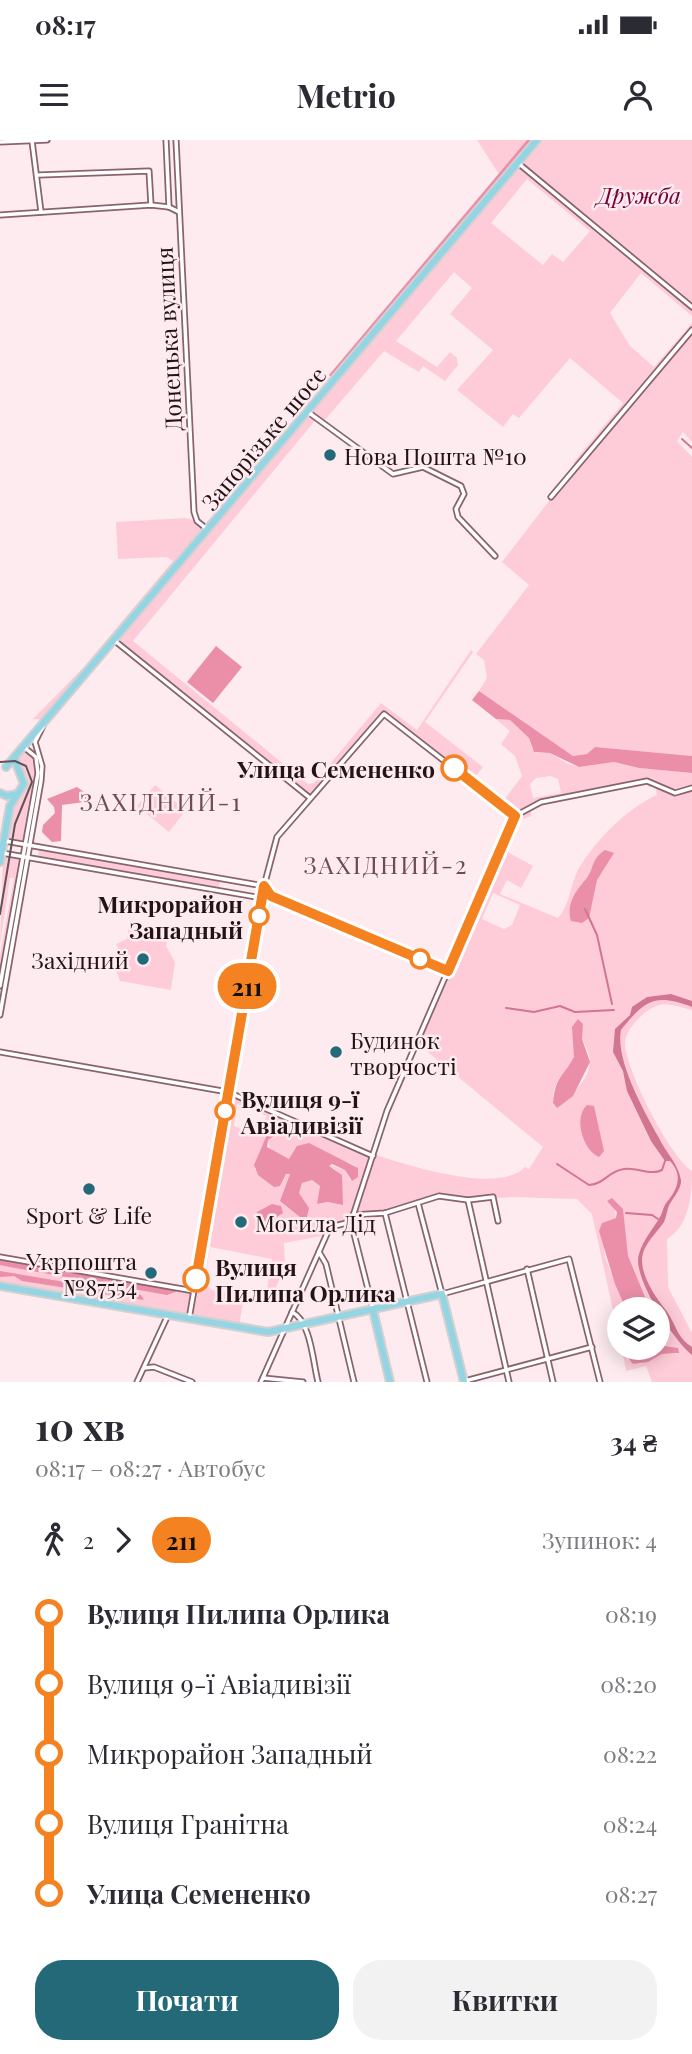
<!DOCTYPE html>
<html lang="uk">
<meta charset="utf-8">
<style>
body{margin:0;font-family:"Playfair Display",serif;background:#f2f2f3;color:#2b2b33;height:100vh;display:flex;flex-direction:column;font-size:26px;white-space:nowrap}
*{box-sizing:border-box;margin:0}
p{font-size:23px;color:#7c7c81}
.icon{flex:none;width:38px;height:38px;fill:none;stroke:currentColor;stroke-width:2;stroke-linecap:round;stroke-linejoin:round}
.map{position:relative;height:1242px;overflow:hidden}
.details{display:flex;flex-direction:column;background:#fff;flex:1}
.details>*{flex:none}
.badge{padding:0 14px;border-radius:23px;font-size:24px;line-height:46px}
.tools{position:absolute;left:607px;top:1157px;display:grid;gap:14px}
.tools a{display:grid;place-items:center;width:63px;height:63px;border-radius:50%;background:#fff;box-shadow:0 4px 18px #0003;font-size:35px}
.map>.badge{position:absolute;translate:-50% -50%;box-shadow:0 0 0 4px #fff}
.legs{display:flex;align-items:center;gap:10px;height:77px;padding:0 35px;font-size:23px}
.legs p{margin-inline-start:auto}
.head{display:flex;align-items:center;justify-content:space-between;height:119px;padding:0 35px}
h1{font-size:38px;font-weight:700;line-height:52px}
.action{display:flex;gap:14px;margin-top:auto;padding:14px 35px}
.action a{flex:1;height:80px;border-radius:28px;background:#236978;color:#fff;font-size:28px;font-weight:700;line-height:80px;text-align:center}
.action a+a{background:#f2f2f3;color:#2b2b33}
ul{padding:0 35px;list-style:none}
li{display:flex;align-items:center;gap:24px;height:70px;font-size:26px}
li i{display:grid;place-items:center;width:10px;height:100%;margin:0 9px;background:currentColor}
li i::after{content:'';width:18px;height:18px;margin:-9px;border:5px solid;border-radius:50%;background:#fff}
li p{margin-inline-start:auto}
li:first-child i{background:linear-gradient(#0000 50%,currentColor 0)}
li:last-child i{background:linear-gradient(currentColor 50%,#0000 0)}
.status{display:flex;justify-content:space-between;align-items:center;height:49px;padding:0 35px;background:#fff;direction:ltr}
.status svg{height:19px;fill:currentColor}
header{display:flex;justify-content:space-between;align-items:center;height:91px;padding:0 35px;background:#fff;font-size:32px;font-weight:700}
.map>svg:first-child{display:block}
</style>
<div class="status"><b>08:17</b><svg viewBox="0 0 49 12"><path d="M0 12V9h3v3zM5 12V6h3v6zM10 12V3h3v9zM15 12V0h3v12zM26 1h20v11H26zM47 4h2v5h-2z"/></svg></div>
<header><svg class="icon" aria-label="menu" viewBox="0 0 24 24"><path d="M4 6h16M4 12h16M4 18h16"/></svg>Metrio<svg class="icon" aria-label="person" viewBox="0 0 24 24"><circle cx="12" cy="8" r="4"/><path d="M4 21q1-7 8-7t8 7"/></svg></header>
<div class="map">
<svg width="692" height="1242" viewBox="0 0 692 1242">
<rect width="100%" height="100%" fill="#fdebef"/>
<g fill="#feccd8" fill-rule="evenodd">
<path d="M477,0H534L502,39Z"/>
<path d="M539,0H692V176L641,133L610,173L630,206L654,227L692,183V302L683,292L677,301L692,317V616L595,607L587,614L573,616L479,551L487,538L484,520L476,514L529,445L502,422L576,326L573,323L623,263L570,218L519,278L513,274L503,287L457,250L493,210L450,174L472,148L454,132L396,201L437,227L450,212L457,218L458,225L445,241L423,226L419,232L384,211L324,281L318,277L133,501L308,644L314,643L381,563L417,590L471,510L473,512L425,582L483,627L472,641L383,572L310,656L117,501ZM527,39L590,91L563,122L552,114L543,125L491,83Z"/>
<path d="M185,378L197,381L206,389L46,580L33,579L83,528L173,421L167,417L118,419L116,382Z"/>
<path d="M496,579L510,580L529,598L532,609L537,613H550L568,624L579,627L614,622L639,628L692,633V870C682,868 671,863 660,865C647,867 625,889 625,903C625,929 670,1017 692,1031C692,1056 689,1086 667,1099L668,1147L692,1193V1242H652L646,1226L626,1231L622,1208H627L628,1220L640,1224L662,1214H677L678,1208L658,1205V1169H650C642,1152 632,1134 628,1116C623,1095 626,1086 614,1067L616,1078L602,1083L605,1117L626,1169H620L619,1198L592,1074L577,1059L512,1057L468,1060L444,1056L408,1064L385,1073L353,1075L388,971L516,676L501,664L522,636L515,616L501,604L510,591ZM550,636L558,639L561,653L533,658L530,644L536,638ZM647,643L649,647L655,646L657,655C626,669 597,699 579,728C570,744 571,763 558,778L500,754L507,740L521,748L533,726L504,710L518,681L531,676V671L549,663ZM493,753L520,765L512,785L504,789L482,779ZM582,888C580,900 586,905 589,915C594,937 571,957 554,966C549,946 563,935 572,921C577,912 578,899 582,888ZM418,904L543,1007L529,1029L525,1027C499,1055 407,1025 376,1015L389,971Z"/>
<path d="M29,606L38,631L24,704L5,700L11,666L26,644L18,619Z"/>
<path d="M155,645L186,670L169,692L137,666Z"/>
<path d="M39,709L220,740L219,749L38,718Z"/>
<path d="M3,714L21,717L0,837V815L14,738H10L0,805Z"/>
<path d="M129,787L168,794L166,806L175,822L171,850L120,841L112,818L118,808L116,804L127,799Z"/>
<path d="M230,954L371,1017L350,1081L329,1085L323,1098L321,1096L284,1103L285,1126L271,1159L266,1154L272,1119L210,1107L204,1143L212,1150L244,1156L239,1186L191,1178ZM237,964L267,976L258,996L234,986ZM275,985L278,988L275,997L268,1000L270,1009L289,1019L315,1008L356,1026L358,1037L350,1040L345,1030L330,1025L329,1027L334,1028L342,1039L341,1049L331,1062L317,1064L320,1046L312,1040L302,1043L299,1053L304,1062L292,1068L281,1062L290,1034H286L282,1043L268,1042L254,1029L269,990Z"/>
<path d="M0,1119L192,1152L188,1177L0,1144Z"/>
</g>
<g fill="#eb8ea8">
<path d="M527,0H532L332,238L329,235Z"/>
<path d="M216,506L242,527L213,563L187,542Z"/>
<path d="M479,551L573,616L587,614L595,607L692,616V633L639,628L614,622L579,627L550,613L534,612L529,598L510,580L496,579L472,560Z"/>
<path d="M77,647L91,657V661L62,665L61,701L52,702L42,692L43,685L55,673L54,667L47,659Z"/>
<path d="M605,710L614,713L597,740L589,778L582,783L571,781C566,763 576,751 586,739C595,728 590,720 605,710Z"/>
<path d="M578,879L583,884L582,899L590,922L573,956L557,968L553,963C555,937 563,937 574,917L572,887Z"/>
<path d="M587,965L594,966L604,1011L599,1017C583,1011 573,977 587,965Z"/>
<path d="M275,985L278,994L268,1000L267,1007L289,1019L297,1006L309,1003L358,1028V1037L352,1041L345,1030L332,1024L329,1026L342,1035L343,1065L328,1062L317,1064L320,1046L312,1040L302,1043L299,1053L309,1068L307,1077H300L280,1061L290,1034H286L280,1046L274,1047L258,1035L254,1025L269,990Z"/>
<path d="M612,1058L623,1069L628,1116L650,1169H626L615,1144L599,1091L602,1083L616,1078L617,1072L607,1061Z"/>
<path d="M272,1064L281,1066L283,1073L275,1078L270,1093L263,1094L258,1088L257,1072Z"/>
<path d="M0,1119L174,1149L178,1151L167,1155L15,1128L0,1125Z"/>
<path d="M0,1131L141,1155L144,1160L22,1141L14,1136L0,1137Z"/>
<path d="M658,1205L678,1208L679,1213L662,1214L648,1222L633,1224L625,1214L627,1208Z"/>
</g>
<path fill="#d0768f" d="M671,854L692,861V867C655,853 645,860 621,890C615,920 644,971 659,998C666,1013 678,1023 681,1040C682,1047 674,1057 671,1062C667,1067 667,1076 664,1082C658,1091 650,1098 645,1108C635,1127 653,1154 665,1169C676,1183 676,1197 692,1207V1215C675,1202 631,1136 639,1114C643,1100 653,1089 660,1077C663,1072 663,1067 666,1063C677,1050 684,1036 670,1021H665L651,1001L627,951L623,931L613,912L615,889L630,875L632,867L647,857Z"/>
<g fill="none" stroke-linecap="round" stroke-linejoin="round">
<g stroke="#d0768f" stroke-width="2">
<path d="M682,299L692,308"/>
<path d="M585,769L597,795L612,864"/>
<path d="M506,868L534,872L560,866L575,872L614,870"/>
<path d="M557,1024L589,1045C605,1044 608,1031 624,1029C637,1027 651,1036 662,1030L665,1021"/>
<path d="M626,1073L652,1075L658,1079"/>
</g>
<g stroke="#89646d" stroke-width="7">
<g id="minor">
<path d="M166,0L169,67"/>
<path d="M176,0L194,372L197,381L208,390"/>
<path d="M32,1L41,72"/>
<path d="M0,2L47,0"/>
<path d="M518,23L692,167"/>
<path d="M39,35L149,31L151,65"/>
<path d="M0,75L151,65L169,67L179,72"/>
<path d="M308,272L393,334L423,327L461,346L464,354L456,369L458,377L495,416"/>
<path d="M551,357L692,190"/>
<path d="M115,501L310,658"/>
<path d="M515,676L541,662L647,641L675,653L692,648"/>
<path d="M5,701L264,746L271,756L448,831"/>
<path d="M2,713L262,758L271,756"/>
<path d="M0,846L38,633L36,617L25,608"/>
<path d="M0,875L41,641L42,626L35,602L43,586"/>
<path d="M0,912L228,952L373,1016"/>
<path d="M468,1060L509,1242"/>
<path d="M418,1063L442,1154L569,1119L600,1242"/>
<path d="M385,1073L427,1242"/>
<path d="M353,1075L385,1073L439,1056L468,1060L493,1057L498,1081"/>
<path d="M351,1082L387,971L515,676"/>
<path d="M351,1082L373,1169"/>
<path d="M319,1112L326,1124L354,1242"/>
<path d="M0,1117L194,1151"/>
<path d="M527,1129L553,1242"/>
<path d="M292,1172C311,1181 313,1223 318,1242"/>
<path d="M189,1179L264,746L277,697L384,574L515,676"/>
<path d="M144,1228L154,1227L192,1242"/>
<path d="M263,1238L303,1242"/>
<path d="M465,1241L592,1207"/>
<path d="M137,1242L168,1175"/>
<path d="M261,1242L330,1087L351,1082"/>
</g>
</g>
<g stroke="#d3d0d1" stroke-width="10">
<g id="major">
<path d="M6,627L537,0"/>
<path d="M0,653L7,656L17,654"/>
<path d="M0,722L10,666L24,644L15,620"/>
<path d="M0,1146L268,1192L442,1154L464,1242"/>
<path d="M373,1170L390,1242"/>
</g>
</g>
<use href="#minor" stroke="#fff" stroke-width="3.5"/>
<use href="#major" stroke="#94d5e3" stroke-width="6"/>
<path stroke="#635357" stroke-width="2" d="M0,622L15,621L26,626L32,642L15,684L0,774"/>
</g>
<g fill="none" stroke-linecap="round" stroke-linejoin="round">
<g stroke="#fff" stroke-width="16">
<path id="line-1" d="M196,1139L264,746L271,756L448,831L515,676L454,628"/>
</g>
<use href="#line-1" stroke="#f58220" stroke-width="10"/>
</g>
<g fill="#236978" stroke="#fdebef" stroke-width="2.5">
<circle cx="330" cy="315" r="7"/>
<circle cx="143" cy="819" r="7"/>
<circle cx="336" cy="912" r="7"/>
<circle cx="89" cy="1049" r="7"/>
<circle cx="241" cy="1082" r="7"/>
<circle cx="151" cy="1133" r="7"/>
</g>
<g fill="#fff" stroke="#f58220" stroke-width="3.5">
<circle cx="454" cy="628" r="12"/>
<circle cx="259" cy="776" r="9"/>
<circle cx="420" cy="819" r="9"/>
<circle cx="225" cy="971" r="9"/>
<circle cx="196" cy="1139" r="12"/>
</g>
<g text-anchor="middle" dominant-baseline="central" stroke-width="5" stroke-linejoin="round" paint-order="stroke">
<g font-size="23" font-style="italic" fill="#760439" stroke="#fdebef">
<text x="639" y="54">Дружба</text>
</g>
<g font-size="23" fill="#221317" stroke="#fdebef">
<text transform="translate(168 199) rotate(-93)">Донецька вулиця</text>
<text transform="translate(263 298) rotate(-50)">Запорізьке шосе</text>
</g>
<g font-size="23" fill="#221317" stroke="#fdebef" text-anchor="start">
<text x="344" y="315">Нова Пошта №10</text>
<text x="129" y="819" text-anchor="end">Західний</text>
<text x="350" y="899">Будинок<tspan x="350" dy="26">творчості</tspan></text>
<text x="89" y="1074" text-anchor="middle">Sport &amp; Life</text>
<text x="255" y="1082">Могила Дiд</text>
<text x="137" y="1120" text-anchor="end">Укрпошта<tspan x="137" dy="26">№87554</tspan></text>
</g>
<g font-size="23" font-weight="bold" fill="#221317" stroke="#fdebef" text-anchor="end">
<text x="435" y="628">Улица Семененко</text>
<text x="243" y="763">Микрорайон<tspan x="243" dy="26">Западный</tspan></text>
<text x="241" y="958" text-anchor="start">Вулиця 9-ї<tspan x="241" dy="26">Авіадивізії</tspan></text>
<text x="215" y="1126" text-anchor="start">Вулиця<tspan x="215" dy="26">Пилипа Орлика</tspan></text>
</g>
<g font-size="24" letter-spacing="2" fill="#6f4b54" stroke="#fdebef">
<text x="161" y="661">ЗАХІДНИЙ-1</text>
<text x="386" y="724">ЗАХІДНИЙ-2</text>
</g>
</g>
</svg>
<div class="tools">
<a><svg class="icon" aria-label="layers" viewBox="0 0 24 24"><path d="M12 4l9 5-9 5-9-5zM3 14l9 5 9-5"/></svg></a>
</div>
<b class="badge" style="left:247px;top:846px;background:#f58220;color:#111">211</b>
</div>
<section class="details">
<div class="head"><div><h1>10 хв</h1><p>08:17 – 08:27 · Автобус</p></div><b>34 ₴</b></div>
<div class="legs"><svg class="icon" aria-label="walk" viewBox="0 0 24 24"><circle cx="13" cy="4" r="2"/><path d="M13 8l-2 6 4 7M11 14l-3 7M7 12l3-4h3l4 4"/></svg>2<svg class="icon" aria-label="forward" viewBox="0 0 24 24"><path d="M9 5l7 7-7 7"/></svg><b class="badge" style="background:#f58220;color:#111">211</b><p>Зупинок: 4</p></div>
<ul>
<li><i style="color:#f58220"></i><b>Вулиця Пилипа Орлика</b><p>08:19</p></li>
<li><i style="color:#f58220"></i><span>Вулиця 9-ї Авіадивізії</span><p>08:20</p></li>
<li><i style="color:#f58220"></i><span>Микрорайон Западный</span><p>08:22</p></li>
<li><i style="color:#f58220"></i><span>Вулиця Гранітна</span><p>08:24</p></li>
<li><i style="color:#f58220"></i><b>Улица Семененко</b><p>08:27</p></li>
</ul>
<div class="action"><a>Почати</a><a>Квитки</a></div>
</section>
